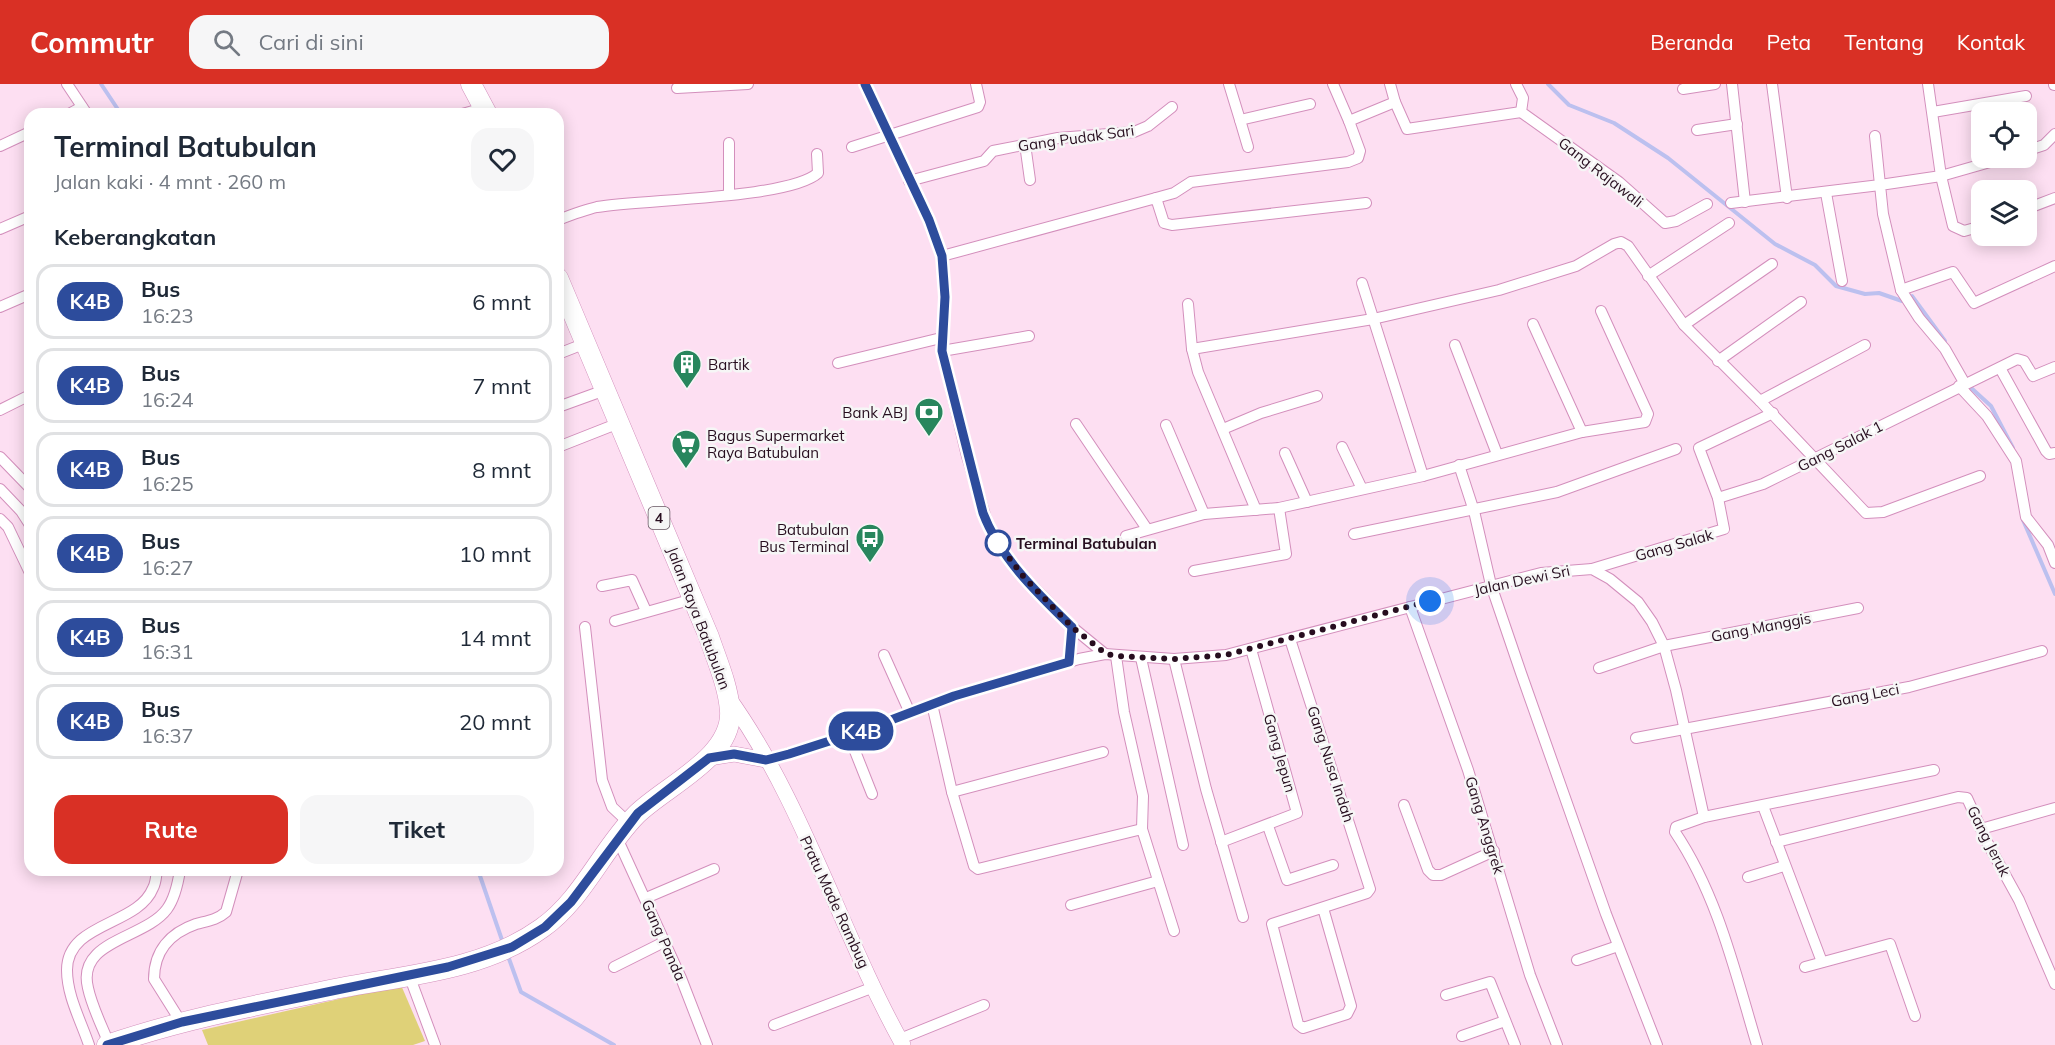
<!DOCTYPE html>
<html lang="id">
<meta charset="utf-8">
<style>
body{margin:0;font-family:Mulish,sans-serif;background:#f6f6f7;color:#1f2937;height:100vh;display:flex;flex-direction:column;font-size:22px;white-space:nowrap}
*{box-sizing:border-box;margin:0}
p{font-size:20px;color:#747a83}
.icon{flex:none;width:33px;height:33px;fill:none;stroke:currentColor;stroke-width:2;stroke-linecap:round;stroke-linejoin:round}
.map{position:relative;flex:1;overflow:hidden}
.drawer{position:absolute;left:24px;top:24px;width:540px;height:768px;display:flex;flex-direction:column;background:#fff;border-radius:18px;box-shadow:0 3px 15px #0003}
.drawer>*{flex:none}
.badge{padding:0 12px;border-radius:20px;font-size:21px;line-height:39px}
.controls{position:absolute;left:1971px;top:18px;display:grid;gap:12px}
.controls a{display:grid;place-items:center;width:66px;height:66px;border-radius:12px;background:#fff;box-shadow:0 3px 15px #0003;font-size:30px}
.you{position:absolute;width:30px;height:30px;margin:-15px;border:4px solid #fff;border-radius:50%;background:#1a73e8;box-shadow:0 0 0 9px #1a73e833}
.map>.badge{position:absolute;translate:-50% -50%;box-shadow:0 0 0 3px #fff}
h2{padding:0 30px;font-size:22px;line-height:54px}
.round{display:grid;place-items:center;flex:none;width:63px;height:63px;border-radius:18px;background:#f6f6f7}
.head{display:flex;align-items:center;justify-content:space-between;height:102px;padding:0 30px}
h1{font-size:28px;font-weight:700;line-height:45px}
.button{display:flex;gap:12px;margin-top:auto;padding:12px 30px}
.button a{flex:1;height:69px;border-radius:18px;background:#d93025;color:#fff;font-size:24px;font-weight:700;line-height:69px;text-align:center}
.button a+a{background:#f6f6f7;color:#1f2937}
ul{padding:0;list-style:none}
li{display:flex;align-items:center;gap:18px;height:75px;margin:0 12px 9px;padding:0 18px;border:3px solid #e0e1e3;border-radius:18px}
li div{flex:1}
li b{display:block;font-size:22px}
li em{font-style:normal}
li .badge{min-width:66px;font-weight:700;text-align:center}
header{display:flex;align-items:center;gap:36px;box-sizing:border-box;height:84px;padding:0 30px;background:#d93025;color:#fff}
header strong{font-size:28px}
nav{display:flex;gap:33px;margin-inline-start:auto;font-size:21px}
.search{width:420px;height:54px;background:#f6f6f7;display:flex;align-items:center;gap:15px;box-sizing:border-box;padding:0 21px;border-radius:18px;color:#747a83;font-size:22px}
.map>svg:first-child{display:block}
</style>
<header>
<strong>Commutr</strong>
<div class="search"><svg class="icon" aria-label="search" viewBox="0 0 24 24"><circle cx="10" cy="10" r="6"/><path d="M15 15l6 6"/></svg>Cari di sini</div>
<nav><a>Beranda</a><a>Peta</a><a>Tentang</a><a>Kontak</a></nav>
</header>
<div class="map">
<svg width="2055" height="961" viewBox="0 0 2055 961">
<rect width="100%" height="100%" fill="#fddff2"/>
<path fill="#dfd178" d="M401,901L425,957L413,961H208L202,946Z"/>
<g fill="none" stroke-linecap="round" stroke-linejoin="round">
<g stroke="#bcc0ef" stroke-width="4">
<path d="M101,0L121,30"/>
<path d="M1548,0L1569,21L1614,39L1668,74L1775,160L1815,181L1836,202L1865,210L1879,209L1902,217"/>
<path d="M1912,212L1945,257"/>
<path d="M1969,302L1991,322L2013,364"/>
<path d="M2023,436L2055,510"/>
<path d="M478,786L503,859"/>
<path d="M508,872L521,908L614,961"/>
</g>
<g stroke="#d38fbc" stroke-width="12">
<g id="street">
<path d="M67,0L87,30"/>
<path d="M865,0L929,136L942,172L945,213L942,267L967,372L988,441L1004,469L1023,492L1072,543L1105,570"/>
<path d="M1229,0L1240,36L1310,20"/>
<path d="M1333,0L1349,37"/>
<path d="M1516,0L1523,14L1521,28L1619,98L1665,139L1676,137L1707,120"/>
<path d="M1732,0L1745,118"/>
<path d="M1772,0L1787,114"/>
<path d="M1928,0L1941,92L1880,101L1883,130L1901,206L1919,234L1945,265L1965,300"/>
<path d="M2054,0V1"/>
<path d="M677,4L748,0"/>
<path d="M1683,5L1715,0"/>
<path d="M1395,18L1407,45L1521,28"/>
<path d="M1933,28L2026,12"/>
<path d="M69,30L82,23"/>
<path d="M462,30L484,24"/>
<path d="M1240,36L1248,63"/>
<path d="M1697,46L1737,40"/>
<path d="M729,59V111"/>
<path d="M1025,60L1030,96"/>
<path d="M0,62L30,48"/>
<path d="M852,63L978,23L980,18L976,0"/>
<path d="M2026,67L2044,61L2055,50"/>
<path d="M909,97L984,77L993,67L1058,54L1134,48L1148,42L1172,23"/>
<path d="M1826,109L1842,197"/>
<path d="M1156,114L1174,109L1191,98L1348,78L1358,74L1360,67L1349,37L1395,18L1390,0"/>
<path d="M1731,119L1880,101L1875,52"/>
<path d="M2026,125L2055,114"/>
<path d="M558,136C571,131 584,126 597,123C643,115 789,115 818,89L817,70"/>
<path d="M1982,142L1964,147L1953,142L1941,92L2004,74"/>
<path d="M0,145L30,132"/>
<path d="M942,172L1156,114L1164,139L1172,141L1366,119"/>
<path d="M1648,192L1729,139"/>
<path d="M1362,199L1423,392"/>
<path d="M1901,206L1953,188L1974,219L2055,182"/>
<path d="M1188,220L1192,265L1198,288L1256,426"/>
<path d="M0,223L30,210"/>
<path d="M1533,240L1582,348"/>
<path d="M1684,241L1772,180"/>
<path d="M1455,261L1497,370"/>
<path d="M1865,261L1760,317L1866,429L1883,428L1980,392"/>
<path d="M1192,265L1373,235L1499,206L1576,182L1614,160L1621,158L1628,162L1684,241L1760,317"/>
<path d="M942,267L1029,252"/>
<path d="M558,270L586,259"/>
<path d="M1718,277L1801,218"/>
<path d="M838,279L941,254"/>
<path d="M2000,284L2046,367L2049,370L2055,369"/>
<path d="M1959,302L1987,332L2016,377L2026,433L2048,461L2055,479"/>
<path d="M558,323L605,306"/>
<path d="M0,326L30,311"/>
<path d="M1076,340L1147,445"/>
<path d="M1166,341L1204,430"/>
<path d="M1223,345L1261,329L1317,312"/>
<path d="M558,363L619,339"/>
<path d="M1342,363L1362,405"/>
<path d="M1285,369L1307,418"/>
<path d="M0,373L30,404"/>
<path d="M1459,381L1474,427L1491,501L1521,589L1606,830L1657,961"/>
<path d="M0,405L21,427L30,441"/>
<path d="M1718,414L1763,400L2017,275L2024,277L2033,292L2055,283"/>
<path d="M0,435L8,443L30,489"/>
<path d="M1354,450L1557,408L1676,365"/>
<path d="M1126,452L1204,430L1279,424L1423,392L1582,348L1645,338L1648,330L1601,227"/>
<path d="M1592,485L1724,445L1718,414L1699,364L1773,329"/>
<path d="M1194,487L1286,470L1279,424"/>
<path d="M602,502L632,496L646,527"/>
<path d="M1410,523L1468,686L1530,891L1557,961"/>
<path d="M615,537L693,515"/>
<path d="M585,543L602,696L612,723L629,739"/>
<path d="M1290,555L1370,805L1367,809L1272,840L1298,940L1303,944L1347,930L1351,922L1323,824"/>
<path d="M884,571L910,629"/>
<path d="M1116,572L1124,628L1143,712L1142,745"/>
<path d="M1141,574L1183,761"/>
<path d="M1174,575L1206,705L1243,833"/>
<path d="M1069,578L1072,543"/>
<path d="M1599,584L1664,562L1858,524"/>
<path d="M932,620L952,708L1103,668"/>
<path d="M849,652L872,710"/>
<path d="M1636,654L1909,603L2042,567"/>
<path d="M766,676L849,652L954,612L1079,575L1105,570L1174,575L1226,571L1541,489L1592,485L1610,495L1638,518L1652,538L1664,562L1676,606L1704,733"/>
<path d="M952,708L974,782L978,785L1142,745L1174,847"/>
<path d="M1404,721L1428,786L1433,791H1441L1494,767"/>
<path d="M1763,722L1822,878"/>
<path d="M1268,742L1287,796L1333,781"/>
<path d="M1981,745L2055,724"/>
<path d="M617,754L681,894L707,961"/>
<path d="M1221,758L1297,729L1251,565"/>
<path d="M1776,758L1958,713L1967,714L1987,758L2019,816L2055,900"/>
<path d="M1748,793L1784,782"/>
<path d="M646,814L714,785"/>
<path d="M1071,821L1158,797"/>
<path d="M1577,876L1618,862"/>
<path d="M614,883L664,858"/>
<path d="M1805,883L1890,860L1915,932"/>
<path d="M409,891L435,961"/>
<path d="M1446,911L1490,898L1515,961"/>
<path d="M181,938L154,895C154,867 170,849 196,840C207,837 217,836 226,828L238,786"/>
<path d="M774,941L874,903"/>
<path d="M1462,952L1505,937"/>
<path d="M900,955L984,921"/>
<path d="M109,960C102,942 92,923 88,904C76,856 145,855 167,825C175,814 178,799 180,786"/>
<path d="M89,961C81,937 67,912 67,886C67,838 138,842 153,804C156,799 156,792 157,786"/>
<path d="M1757,961C1735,888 1718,812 1675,748L1676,743L1704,733L1934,686"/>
</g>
</g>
<g stroke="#d38fbc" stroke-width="16">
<g id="secondary">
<path d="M728,613C804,719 840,848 903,961"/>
<path d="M709,674L734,670L766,676"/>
</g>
</g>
<g stroke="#d38fbc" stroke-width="21">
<g id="highway">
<path d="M471,0L487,30"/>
<path d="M107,961C183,935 262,920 340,904C408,891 484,886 542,844C583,815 602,765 637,730C667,701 733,673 730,627C728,601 717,577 709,553L558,194"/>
</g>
</g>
<use href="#street" stroke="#fff" stroke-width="10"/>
<use href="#secondary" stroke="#fff" stroke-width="15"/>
<use href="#highway" stroke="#fff" stroke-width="20"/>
</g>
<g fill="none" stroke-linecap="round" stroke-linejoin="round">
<g stroke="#fff" stroke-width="14">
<path id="line" d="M107,961L182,938L448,883L512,863L545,843L571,818L638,729L709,674L734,670L766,676L789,670L870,644L954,612L1069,578L1072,543C1038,510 1000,474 983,429L942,267L945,213L942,172L929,136L865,0"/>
</g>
<use href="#line" stroke="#2d4c9c" stroke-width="9"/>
<path stroke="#270e1f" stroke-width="6" stroke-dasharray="0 10.8" d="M998,459L994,454L1023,492L1072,543L1106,570L1116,572L1174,575L1226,571L1430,517"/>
</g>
<defs>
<g id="building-pin" transform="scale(1.5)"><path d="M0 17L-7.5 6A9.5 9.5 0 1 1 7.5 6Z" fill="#28865d" stroke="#f6f6f6"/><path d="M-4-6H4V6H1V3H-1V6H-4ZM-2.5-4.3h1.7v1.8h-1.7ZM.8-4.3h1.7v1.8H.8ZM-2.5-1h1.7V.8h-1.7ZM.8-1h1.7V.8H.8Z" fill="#fff"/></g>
<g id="bank-pin" transform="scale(1.5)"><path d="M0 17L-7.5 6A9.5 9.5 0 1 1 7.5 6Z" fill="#28865d" stroke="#f6f6f6"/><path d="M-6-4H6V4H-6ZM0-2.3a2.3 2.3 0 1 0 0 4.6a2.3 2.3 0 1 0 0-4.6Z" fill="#fff"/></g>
<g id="supermarket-pin" transform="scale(1.5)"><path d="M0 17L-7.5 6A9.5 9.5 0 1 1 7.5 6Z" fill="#28865d" stroke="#f6f6f6"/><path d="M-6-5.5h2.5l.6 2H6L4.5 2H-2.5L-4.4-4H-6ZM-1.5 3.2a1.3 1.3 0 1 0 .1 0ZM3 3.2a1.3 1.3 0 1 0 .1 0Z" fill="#fff"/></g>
<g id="bus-pin" transform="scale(1.5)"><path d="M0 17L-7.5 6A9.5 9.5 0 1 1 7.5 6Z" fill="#28865d" stroke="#f6f6f6"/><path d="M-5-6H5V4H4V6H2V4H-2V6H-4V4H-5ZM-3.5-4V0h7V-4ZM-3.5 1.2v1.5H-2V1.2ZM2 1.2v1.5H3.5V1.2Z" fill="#fff"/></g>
</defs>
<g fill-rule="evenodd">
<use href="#building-pin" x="687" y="280"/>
<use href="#bank-pin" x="929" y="328"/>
<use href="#supermarket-pin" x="686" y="360"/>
<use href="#bus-pin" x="870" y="454"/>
</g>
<circle fill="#fff" stroke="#2d4c9c" stroke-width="3" cx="998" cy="459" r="12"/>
<g text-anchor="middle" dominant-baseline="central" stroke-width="5" stroke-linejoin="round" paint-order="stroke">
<rect fill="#f6f6f6" stroke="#655460" stroke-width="1.5" x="648.5" y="423" width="21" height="22" rx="4.5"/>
<g font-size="14" font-weight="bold" fill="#270e1f">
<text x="659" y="434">4</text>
</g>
<g font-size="15" fill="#270e1f" stroke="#f6f6f6">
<text transform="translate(1076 54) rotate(-8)">Gang Pudak Sari</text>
<text transform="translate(1601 88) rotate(38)">Gang Rajawali</text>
<text transform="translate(1840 362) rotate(-27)">Gang Salak 1</text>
<text transform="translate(1674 461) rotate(-16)">Gang Salak</text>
<text transform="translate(1522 496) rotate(-12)">Jalan Dewi Sri</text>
<text transform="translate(699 534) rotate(69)">Jalan Raya Batubulan</text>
<text transform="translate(1761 543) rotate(-11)">Gang Manggis</text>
<text transform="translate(1865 611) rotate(-11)">Gang Leci</text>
<text transform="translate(1280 669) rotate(74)">Gang Jepun</text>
<text transform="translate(1331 680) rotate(72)">Gang Nusa Indah</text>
<text transform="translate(1485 741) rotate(73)">Gang Anggrek</text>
<text transform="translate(1989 757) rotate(63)">Gang Jeruk</text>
<text transform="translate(835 818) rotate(65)">Pratu Made Rambug</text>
<text transform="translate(664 856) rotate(66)">Gang Panda</text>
</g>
<g font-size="15" fill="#270e1f" stroke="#f6f6f6" text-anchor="start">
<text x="708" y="280">Bartik</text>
<text x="908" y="328" text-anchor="end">Bank ABJ</text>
<text x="707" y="351">Bagus Supermarket<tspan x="707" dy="17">Raya Batubulan</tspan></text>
<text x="849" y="445" text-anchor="end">Batubulan<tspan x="849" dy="17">Bus Terminal</tspan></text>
</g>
<g font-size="15" font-weight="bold" fill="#270e1f" stroke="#f6f6f6" text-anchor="start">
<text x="1016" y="459">Terminal Batubulan</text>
</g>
</g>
</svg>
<div class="controls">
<a><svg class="icon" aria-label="locate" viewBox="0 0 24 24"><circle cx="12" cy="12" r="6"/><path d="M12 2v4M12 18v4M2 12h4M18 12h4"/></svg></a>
<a><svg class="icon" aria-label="layers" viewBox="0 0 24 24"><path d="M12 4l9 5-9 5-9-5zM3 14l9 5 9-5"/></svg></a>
</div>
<div class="you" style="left:1430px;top:517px"></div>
<b class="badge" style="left:861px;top:647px;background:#2d4c9c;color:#fff">K4B</b>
<section class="drawer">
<div class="head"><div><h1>Terminal Batubulan</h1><p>Jalan kaki · 4 mnt · 260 m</p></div><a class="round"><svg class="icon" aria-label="heart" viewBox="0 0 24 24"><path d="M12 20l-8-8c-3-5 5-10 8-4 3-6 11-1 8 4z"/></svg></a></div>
<h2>Keberangkatan</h2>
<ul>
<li><span class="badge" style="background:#2d4c9c;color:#fff">K4B</span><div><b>Bus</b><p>16:23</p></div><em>6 mnt</em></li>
<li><span class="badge" style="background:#2d4c9c;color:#fff">K4B</span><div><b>Bus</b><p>16:24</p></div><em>7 mnt</em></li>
<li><span class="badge" style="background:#2d4c9c;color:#fff">K4B</span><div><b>Bus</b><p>16:25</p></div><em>8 mnt</em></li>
<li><span class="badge" style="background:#2d4c9c;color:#fff">K4B</span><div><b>Bus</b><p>16:27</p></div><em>10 mnt</em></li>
<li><span class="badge" style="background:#2d4c9c;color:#fff">K4B</span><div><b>Bus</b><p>16:31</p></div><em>14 mnt</em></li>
<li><span class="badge" style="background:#2d4c9c;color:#fff">K4B</span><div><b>Bus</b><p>16:37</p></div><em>20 mnt</em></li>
</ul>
<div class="button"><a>Rute</a><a>Tiket</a></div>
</section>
</div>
